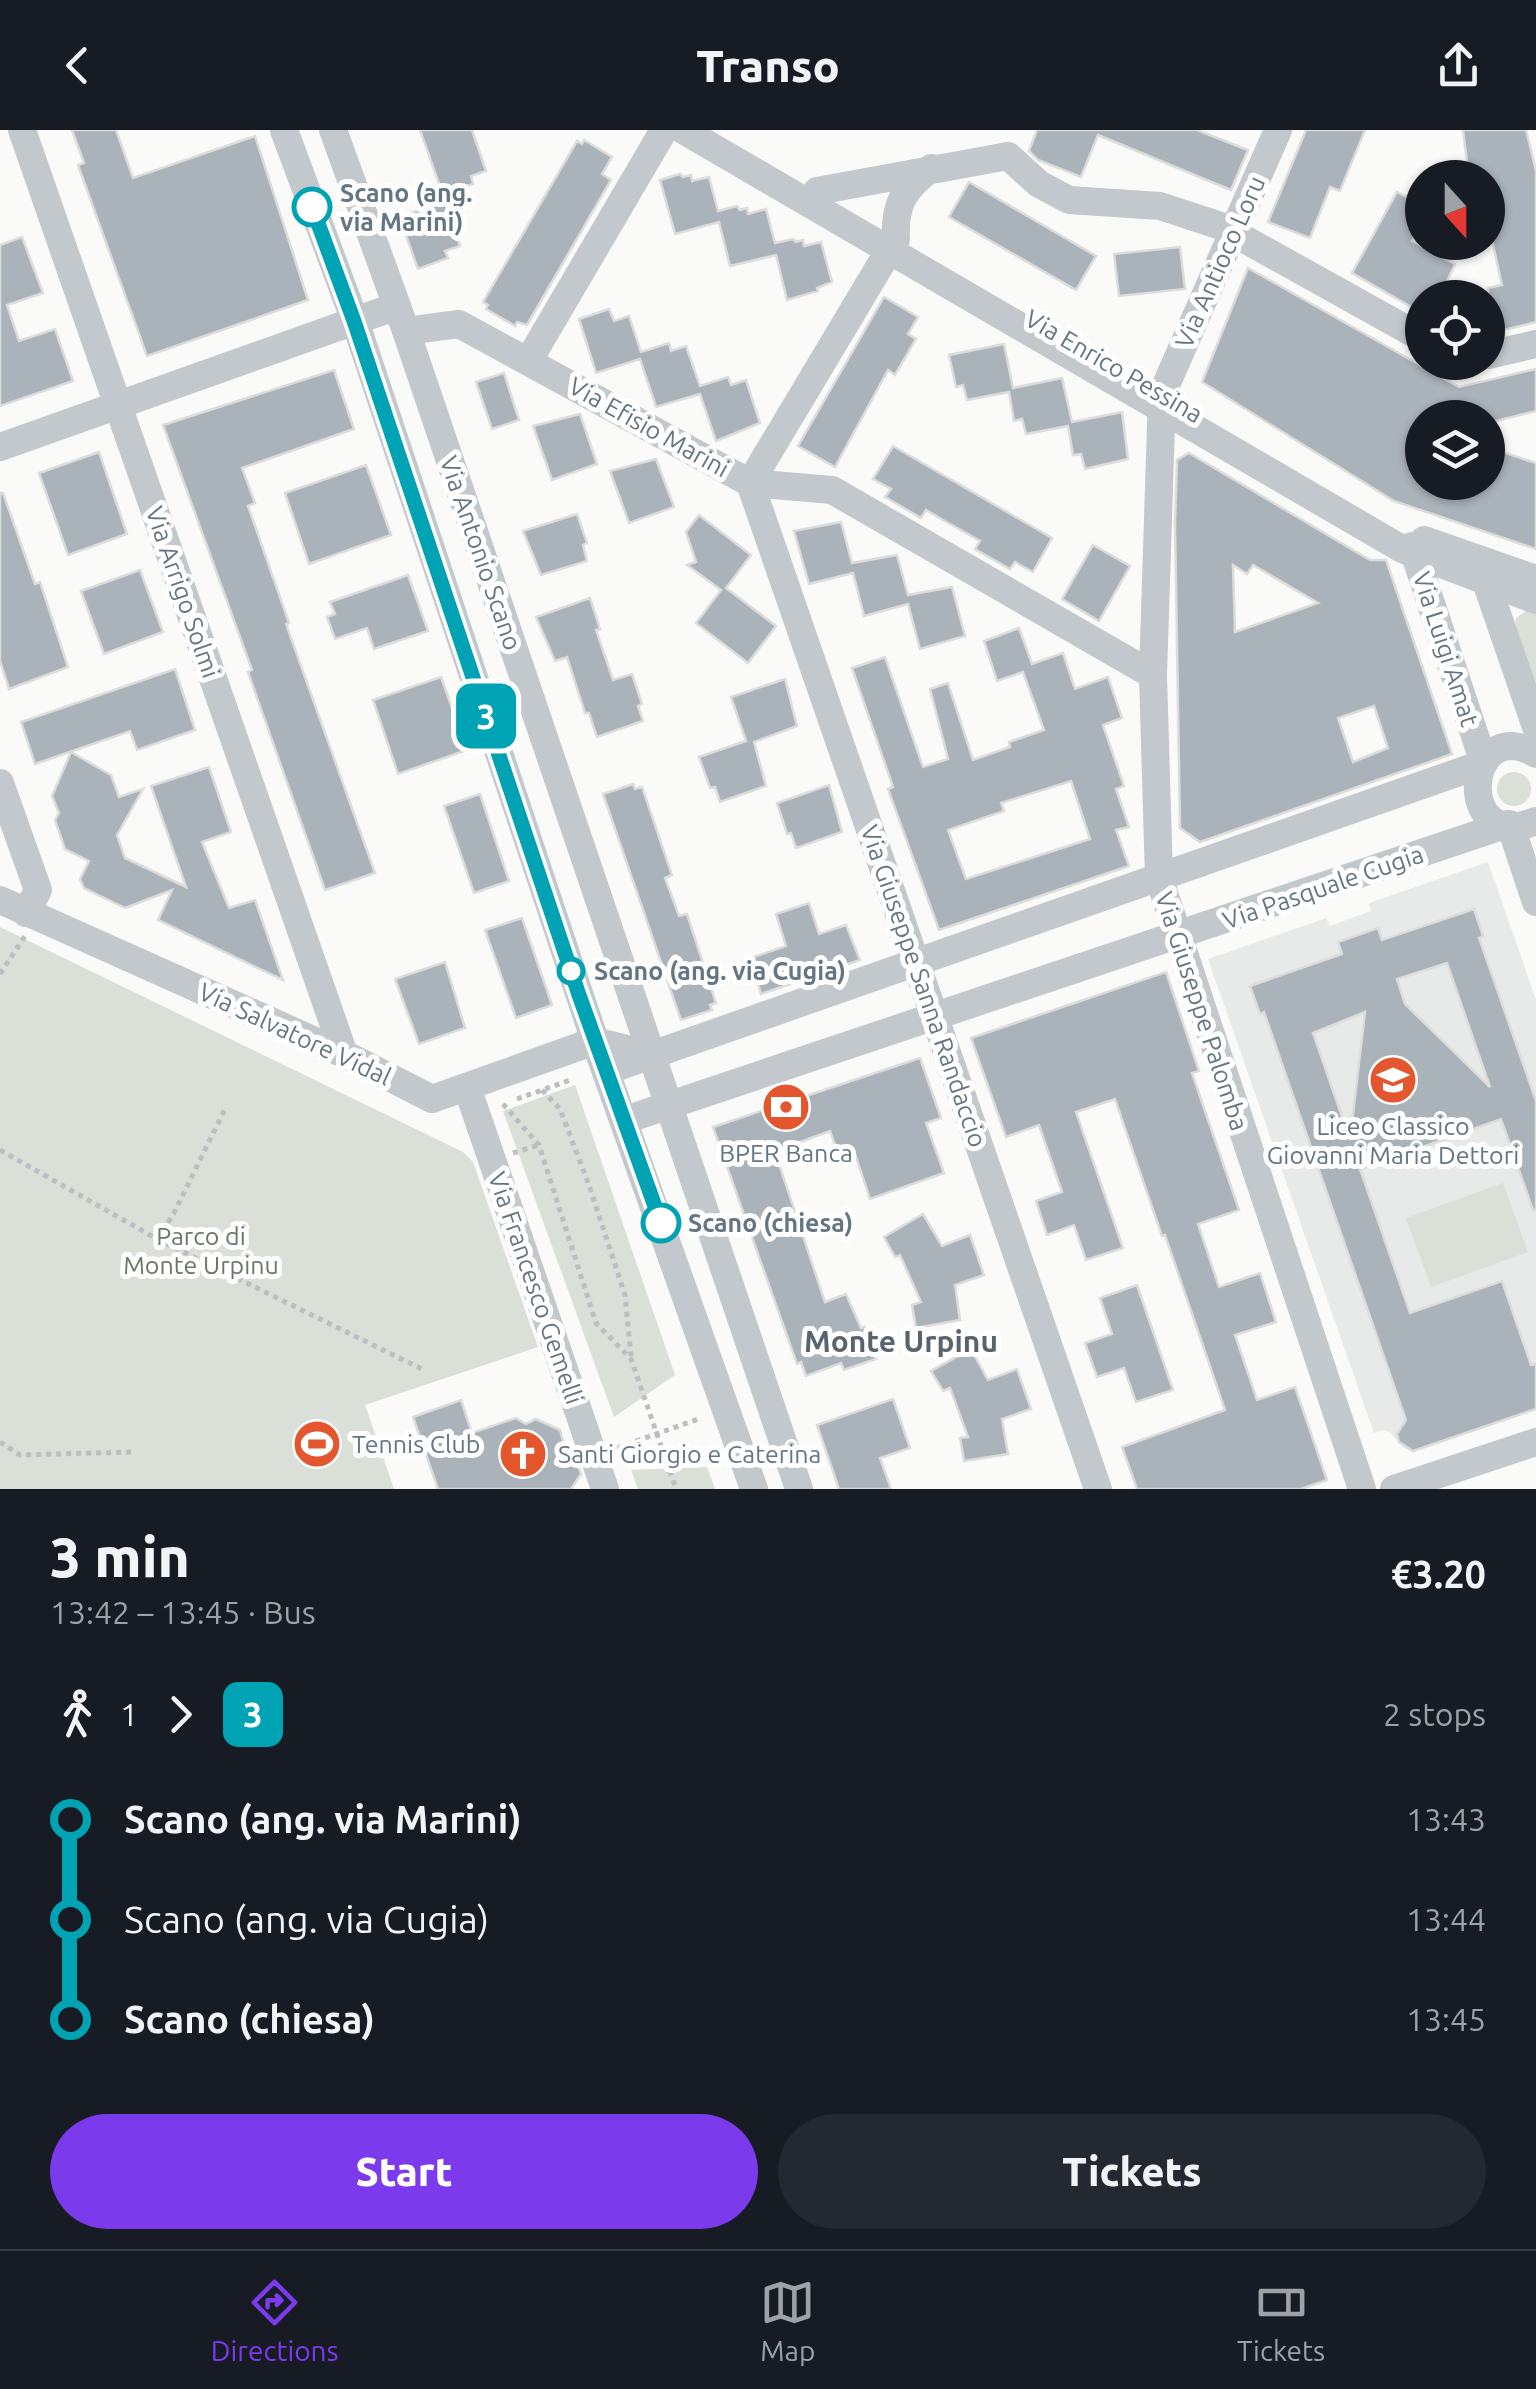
<!DOCTYPE html>
<meta charset="utf-8">
<style>
body{margin:0;font-family:Ubuntu,sans-serif;background:#242831;color:#f1f3f6;height:100vh;display:flex;flex-direction:column;font-size:38px;white-space:nowrap}
*{box-sizing:border-box;margin:0}
p{font-size:32px;color:#9ea1a6}
.icon{flex:none;width:55px;height:55px;fill:none;stroke:currentColor;stroke-width:2;stroke-linecap:round;stroke-linejoin:round}
.map{position:relative;height:1359px;overflow:hidden}
.side{display:flex;flex-direction:column;background:#171b24;flex:1}
.side>*{flex:none}
.badge{padding:0 20px;border-radius:15px;font-size:35px;line-height:65px}
.needle{width:65px;rotate:159deg}
.tools{position:absolute;left:1405px;top:30px;display:grid;gap:20px}
.tools a{display:grid;place-items:center;width:100px;height:100px;border-radius:50%;background:#171b24;box-shadow:0 2px 8px #0004;font-size:50px}
.map>.badge{position:absolute;translate:-50% -50%;box-shadow:0 0 0 5px #fff}
.legs{display:flex;align-items:center;gap:15px;height:110px;padding:0 50px;font-size:32px}
.legs p{margin-inline-start:auto}
.headline{display:flex;align-items:center;justify-content:space-between;height:170px;padding:0 50px}
h1{font-size:55px;font-weight:800;line-height:75px}
.primary-button{display:flex;gap:20px;margin-top:auto;padding:20px 50px}
.primary-button a{flex:1;height:115px;border-radius:60px;background:#7c3aed;color:#fff;font-size:40px;font-weight:800;line-height:115px;text-align:center}
.primary-button a+a{background:#242831;color:#f1f3f6}
ul{padding:0 50px;list-style:none}
li{display:flex;align-items:center;gap:35px;height:100px;font-size:38px}
li i{display:grid;place-items:center;width:15px;height:100%;margin:0 12px;background:currentColor}
li i::after{content:'';width:25px;height:25px;margin:-12px;border:8px solid;border-radius:50%;background:#171b24}
li p{margin-inline-start:auto}
li:first-child i{background:linear-gradient(#0000 50%,currentColor 0)}
li:last-child i{background:linear-gradient(currentColor 50%,#0000 0)}
header{display:flex;justify-content:space-between;align-items:center;height:130px;padding:0 50px;background:#171b24;font-size:45px;font-weight:800}
.dock{display:flex;justify-content:space-around;align-items:center;height:140px;border-top:2px solid #363941;background:#171b24;font-size:28px;color:#9ea1a6}
.dock a{display:grid;justify-items:center;gap:5px}
.dock .selected{color:#7c3aed}
.map>svg:first-child{display:block}
</style>
<header><svg class="icon" aria-label="back" viewBox="0 0 24 24"><path d="M15 5l-7 7 7 7"/></svg>Transo<svg class="icon" aria-label="share" viewBox="0 0 24 24"><path d="M12 15V3M7 8l5-5 5 5M5 13v7h14v-7"/></svg></header>
<div class="map">
<svg width="1536" height="1359" viewBox="0 0 1536 1359">
<rect width="100%" height="100%" fill="#fafaf8"/>
<path fill="#e8e9e9" d="M1488,732L1536,870V1279L1413,1321L1404,1318L1391,1303L1383,1300L1374,1303L1208,829L1326,788L1330,796L1371,781L1369,773Z"/>
<g fill="#dadfd7">
<path d="M1529,479H1536V557L1515,497L1516,488Z"/>
<circle cx="1514" cy="659" r="17"/>
<path d="M0,797L463,1022L473,1032L538,1217L365,1275L394,1359H0Z"/>
<path d="M575,955L675,1245L614,1287L503,981Z"/>
<path d="M1503,1053L1528,1122L1431,1157L1406,1088Z"/>
<path d="M707,1337L715,1359H638L631,1340Z"/>
</g>
<g fill="#aab3b9" stroke="#dcdcda" stroke-width="2.5" fill-rule="evenodd">
<path d="M72,0H116L133,48L255,6L308,170L147,226L78,35L84,33Z"/>
<path d="M420,0H472L486,41L471,46L473,54L443,65Z"/>
<path d="M1037,0H1197L1248,20L1231,60L1098,5L1081,47L1038,30L1029,21Z"/>
<path d="M1306,0H1365L1340,61L1330,57L1310,108L1268,92Z"/>
<path d="M1463,0H1526L1536,41V192L1488,204V158L1502,155L1488,92V48H1469Z"/>
<path d="M584,10L612,27L602,44L611,50L527,195L517,192L515,196L486,179L488,175L483,172L577,11L582,14Z"/>
<path d="M680,44L683,47L691,45L692,51L709,47L718,81L737,76L740,80L747,78L748,84L766,79L775,113L793,109L796,112L803,110L804,116L821,112L832,152L817,158L818,161L787,170L776,125L730,136L719,92L675,104L660,50Z"/>
<path d="M969,52L1096,126L1076,160L949,87Z"/>
<path d="M1397,62L1422,75V92L1412,111L1455,134L1439,168H1422V183L1352,143Z"/>
<path d="M445,73L460,116L445,121L448,128L418,139L399,86Z"/>
<path d="M22,107L43,163L7,175L19,211L55,199L73,251L0,276V115Z"/>
<path d="M1180,117L1185,159L1119,166L1114,124Z"/>
<path d="M1248,138L1459,257L1536,239V281L1488,293V288H1422V352H1464L1483,359L1496,320L1536,333V419L1394,371L1202,252Z"/>
<path d="M884,167L918,187L908,204L916,209L895,245L888,240L835,337L798,316Z"/>
<path d="M609,179L614,191L629,186L641,222L669,213L671,221L686,216L700,256L728,247L731,255L746,250L760,293L716,311L700,264L656,277L640,229L596,243L579,189Z"/>
<path d="M1004,214L1013,258L1062,248L1072,292L1122,282L1128,329L1085,339L1081,324L1073,325L1068,296L1026,304L1022,289L1014,291L1009,262L967,270L963,255L956,257L949,225Z"/>
<path d="M334,240L354,299L242,338L255,373L248,376L289,493L286,494L375,743L325,760L248,542L252,540L163,295Z"/>
<path d="M504,243L519,290L492,299L476,252Z"/>
<path d="M580,284L597,334L552,350L533,296Z"/>
<path d="M893,316L1052,408L1033,442L1015,432L1010,439L975,419L980,411L943,390L926,380L921,388L885,367L891,359L873,349Z"/>
<path d="M99,322L127,404L68,425L39,343Z"/>
<path d="M1189,323L1370,430H1386L1452,624L1200,712L1180,698L1175,393L1177,330ZM1233,435L1247,444L1253,435L1318,473L1235,502ZM1374,576L1388,618L1353,632L1338,588Z"/>
<path d="M656,329L674,377L629,393L610,341Z"/>
<path d="M366,335L391,405L309,434L285,363Z"/>
<path d="M0,363H3L35,454L40,452L68,537L9,559L0,531Z"/>
<path d="M577,384L587,413L583,415L587,431L541,445L523,401Z"/>
<path d="M699,385L751,425L726,458L776,496L748,533L696,493L721,460L687,435L696,432L686,402Z"/>
<path d="M841,392L852,433L897,425L908,465L952,457L965,506L920,519L908,474L864,486L853,443L809,454L794,401Z"/>
<path d="M1093,415L1130,436L1099,491L1062,469Z"/>
<path d="M140,440L163,502L104,524L81,461Z"/>
<path d="M408,445L428,501L374,519L367,498L335,509L327,487L335,484L330,472Z"/>
<path d="M590,468L600,499L596,500L613,550L632,544L642,574L638,576L643,591L597,607L589,583H585L567,527L555,531L536,487Z"/>
<path d="M1019,498L1032,534L1063,523L1075,559L1108,547L1122,588L1103,595L1124,656L1116,659L1129,697L1116,700L1129,736L939,800L888,659L893,657L852,538L885,527L923,637L948,629L930,559L948,553L973,630L1010,617L1009,612L1044,600L1023,542L997,551L984,511ZM1071,651L1090,709L966,749L948,700L1004,681L1001,673Z"/>
<path d="M175,539L195,600L137,620L130,601L35,634L21,592Z"/>
<path d="M441,547L467,620L398,644L373,570Z"/>
<path d="M785,549L797,596L754,612L766,656L720,672L715,657L710,658L699,627L746,611L731,567Z"/>
<path d="M71,622L111,645L119,667L143,659L117,705L125,728L186,757L151,656L209,637L231,702L202,712L229,778L255,770L283,850L158,790L172,760L125,778L84,758L80,749L89,731L65,719L55,690L59,683L52,666Z"/>
<path d="M633,654L635,659L642,657L672,745L665,748L679,786L687,784L716,873L710,875L712,880L681,890L603,664Z"/>
<path d="M829,655L842,702L796,718L791,703L787,704L777,673Z"/>
<path d="M480,664L509,751L474,763L444,676Z"/>
<path d="M809,773L819,804L846,795L860,830L761,864L751,828L786,816L776,784Z"/>
<path d="M1474,779L1483,806L1479,808L1536,971V1080H1533L1501,989L1360,1039L1410,1183L1502,1151L1531,1235L1536,1234V1279L1413,1321L1399,1312L1397,1304L1406,1290L1264,882L1260,884L1250,856L1342,824L1338,812L1378,798L1382,810ZM1447,833L1490,957L1405,874L1397,849ZM1365,882L1350,1010L1313,903Z"/>
<path d="M522,788L552,875L516,888L485,800Z"/>
<path d="M445,832L465,898L419,914L395,849Z"/>
<path d="M1166,842L1199,941L1192,943L1239,1080L1198,1094L1219,1157L1260,1143L1276,1192L1235,1205L1257,1270L1295,1257L1327,1350L1301,1359H1137L1122,1317L1225,1280L1165,1105L1162,1106L1115,969L1076,982L1123,1118L1086,1130L1074,1095L1047,1105L1036,1071L1062,1062L1039,995L1006,1007L971,908Z"/>
<path d="M920,928L941,988L926,993L944,1043L870,1069L853,1018L838,1023L830,1001L778,1020L781,1027L777,1028L825,1172L846,1164L861,1198L865,1197L876,1229L844,1240L841,1233L806,1246L801,1232L797,1234L713,997Z"/>
<path d="M923,1084L942,1116L970,1105L984,1145L955,1155L960,1190L916,1198L912,1175L921,1172L900,1125L895,1127L884,1107Z"/>
<path d="M1137,1155L1173,1260L1136,1272L1124,1238L1097,1247L1085,1213L1112,1204L1100,1168Z"/>
<path d="M971,1219L988,1250L1017,1239L1031,1279L1002,1289L1008,1324L964,1331L960,1308L968,1307L950,1258L943,1261L931,1241Z"/>
<path d="M893,1269L910,1318L880,1328L891,1359H839L817,1295Z"/>
<path d="M461,1270L472,1303L516,1288L526,1294L536,1289L560,1300L563,1311L571,1315L581,1344L571,1359H438L413,1287Z"/>
</g>
<g fill="none" stroke-linecap="round" stroke-linejoin="round">
<g stroke="#bbbfc2" stroke-width="5" stroke-dasharray="5 5" stroke-linecap="butt">
<path d="M0,844L25,806"/>
<path d="M542,960L560,979L589,1055L625,1165L631,1226"/>
<path d="M517,969L573,949"/>
<path d="M503,974L539,1015L596,1193L631,1229L676,1359"/>
<path d="M0,1020L157,1109L424,1240"/>
<path d="M513,1023L539,1015"/>
<path d="M157,1109L174,1083L226,977"/>
<path d="M0,1312L20,1325L131,1322"/>
<path d="M617,1318L701,1288"/>
</g>
<g stroke="#c3c8cc" stroke-width="28">
<path d="M22,0L344,924"/>
<path d="M284,0L355,191L595,911L754,1359"/>
<path d="M333,0L406,201L799,1359"/>
<path d="M683,0L1402,419L1536,470"/>
<path d="M1278,0L1162,264L1153,545L1159,748L1362,1359"/>
<path d="M1008,26L1039,54L1069,70L1160,76L1221,96L1422,208"/>
<path d="M817,61L1008,26"/>
<path d="M406,201L459,194L750,353L832,360L1153,545"/>
<path d="M1488,225L1536,214"/>
<path d="M529,230L664,0"/>
<path d="M0,317L397,176"/>
<path d="M750,353L1098,1359"/>
<path d="M750,353L896,109C894,74 904,59 931,38"/>
<path d="M1424,410L1536,449"/>
<path d="M1412,416L1484,633"/>
<path d="M1483,443L1536,597"/>
<path d="M1536,624C1464,581 1453,726 1536,691"/>
<path d="M0,653L38,760L26,783"/>
<path d="M1510,694L1536,772"/>
<path d="M0,770L344,924L432,969L595,911L651,925"/>
<path d="M606,941L1482,634"/>
<path d="M467,957L605,1359"/>
<path d="M625,990L1508,694"/>
<path d="M1394,1359L1536,1312"/>
</g>
</g>
<g fill="none" stroke-linecap="round" stroke-linejoin="round">
<g stroke="#fff" stroke-width="22">
<path id="line-1" d="M312,77L354,191L579,865L661,1093"/>
</g>
<use href="#line-1" stroke="#00a3b4" stroke-width="15"/>
</g>
<defs>
<g id="school-disc" transform="scale(2.5)"><circle r="9.5" fill="#e4572e" stroke="#fff"/><path d="M0-5L7-2L0 1L-7-2ZM-4 1L0 2.5L4 1V4Q0 6-4 4Z" fill="#fff"/></g>
<g id="bank-disc" transform="scale(2.5)"><circle r="9.5" fill="#e4572e" stroke="#fff"/><path d="M-6-4H6V4H-6ZM0-2.3a2.3 2.3 0 1 0 0 4.6a2.3 2.3 0 1 0 0-4.6Z" fill="#fff"/></g>
<g id="stadium-disc" transform="scale(2.5)"><circle r="9.5" fill="#e4572e" stroke="#fff"/><path d="M0-5a6.5 5 0 1 0 0 10a6.5 5 0 1 0 0-10ZM-3.5-1.8h7v3.6h-7Z" fill="#fff"/></g>
<g id="church-disc" transform="scale(2.5)"><circle r="9.5" fill="#e4572e" stroke="#fff"/><path d="M-1.2-6h2.4v3.5h3.3v2.4h-3.3V6h-2.4V-.1h-3.3v-2.4h3.3Z" fill="#fff"/></g>
</defs>
<g fill-rule="evenodd">
<use href="#school-disc" x="1393" y="950"/>
<use href="#bank-disc" x="786" y="977"/>
<use href="#stadium-disc" x="317" y="1314"/>
<use href="#church-disc" x="523" y="1324"/>
</g>
<g fill="#fff" stroke="#00a3b4" stroke-width="5">
<circle cx="312" cy="77" r="18"/>
<circle cx="571" cy="841" r="12"/>
<circle cx="661" cy="1093" r="18"/>
</g>
<g text-anchor="middle" dominant-baseline="central" stroke-width="10" stroke-linejoin="round" paint-order="stroke">
<g font-size="25" font-weight="bold" fill="#657683" stroke="#fff" text-anchor="start">
<text x="340" y="63">Scano (ang.<tspan x="340" dy="29">via Marini)</tspan></text>
<text x="594" y="841">Scano (ang. via Cugia)</text>
<text x="688" y="1093">Scano (chiesa)</text>
</g>
<g font-size="25" fill="#657683" stroke="#fff">
<text transform="translate(1220 132) rotate(-66)">Via Antioco Loru</text>
<text transform="translate(1114 236) rotate(30)">Via Enrico Pessina</text>
<text transform="translate(649 297) rotate(29)">Via Efisio Marini</text>
<text transform="translate(481 423) rotate(71)">Via Antonio Scano</text>
<text transform="translate(183 462) rotate(71)">Via Arrigo Solmi</text>
<text transform="translate(1446 519) rotate(72)">Via Luigi Amat</text>
<text transform="translate(1323 757) rotate(-19)">Via Pasquale Cugia</text>
<text transform="translate(924 856) rotate(71)">Via Giuseppe Sanna Randaccio</text>
<text transform="translate(1202 881) rotate(72)">Via Giuseppe Palomba</text>
<text transform="translate(295 904) rotate(25)">Via Salvatore Vidal</text>
<text transform="translate(536 1158) rotate(71)">Via Francesco Gemelli</text>
</g>
<g font-size="25" fill="#657683" stroke="#fff">
<text x="1393" y="996">Liceo Classico<tspan x="1393" dy="29">Giovanni Maria Dettori</tspan></text>
<text x="786" y="1023">BPER Banca</text>
<text x="352" y="1314" text-anchor="start">Tennis Club</text>
<text x="558" y="1324" text-anchor="start">Santi Giorgio e Caterina</text>
</g>
<g font-size="25" fill="#687a64" stroke="#fff">
<text x="201" y="1106">Parco di<tspan x="201" dy="29">Monte Urpinu</tspan></text>
</g>
<g font-size="30" font-weight="bold" fill="#57646e" stroke="#fff">
<text x="901" y="1211">Monte Urpinu</text>
</g>
</g>
</svg>
<div class="tools">
<a><svg class="needle" viewBox="-14 -14 28 28"><path d="M0-13l5 13h-10z" fill="#e53935"/><path d="M0 13l5-13h-10z" fill="#9ea1a6"/></svg></a>
<a><svg class="icon" aria-label="locate" viewBox="0 0 24 24"><circle cx="12" cy="12" r="6"/><path d="M12 2v4M12 18v4M2 12h4M18 12h4"/></svg></a>
<a><svg class="icon" aria-label="layers" viewBox="0 0 24 24"><path d="M12 4l9 5-9 5-9-5zM3 14l9 5 9-5"/></svg></a>
</div>
<b class="badge" style="left:486px;top:586px;background:#00a3b4;color:#fff">3</b>
</div>
<section class="side">
<div class="headline"><div><h1>3 min</h1><p>13:42 – 13:45 · Bus</p></div><b>€3.20</b></div>
<div class="legs"><svg class="icon" aria-label="walk" viewBox="0 0 24 24"><circle cx="13" cy="4" r="2"/><path d="M13 8l-2 6 4 7M11 14l-3 7M7 12l3-4h3l4 4"/></svg>1<svg class="icon" aria-label="forward" viewBox="0 0 24 24"><path d="M9 5l7 7-7 7"/></svg><b class="badge" style="background:#00a3b4;color:#fff">3</b><p>2 stops</p></div>
<ul>
<li><i style="color:#00a3b4"></i><b>Scano (ang. via Marini)</b><p>13:43</p></li>
<li><i style="color:#00a3b4"></i><span>Scano (ang. via Cugia)</span><p>13:44</p></li>
<li><i style="color:#00a3b4"></i><b>Scano (chiesa)</b><p>13:45</p></li>
</ul>
<div class="primary-button"><a>Start</a><a>Tickets</a></div>
</section>
<nav class="dock">
<a class="selected"><svg class="icon" aria-label="directions" viewBox="0 0 24 24"><path d="M12 3l9 9-9 9-9-9zM9 14v-3h6M13 9l2 2-2 2"/></svg>Directions</a>
<a><svg class="icon" aria-label="map" viewBox="0 0 24 24"><path d="M3 6l6-2 6 2 6-2v14l-6 2-6-2-6 2zM9 4v14M15 6v14"/></svg>Map</a>
<a><svg class="icon" aria-label="tickets" viewBox="0 0 24 24"><path d="M3 7h18v10H3zM15 7v10"/></svg>Tickets</a>
</nav>
